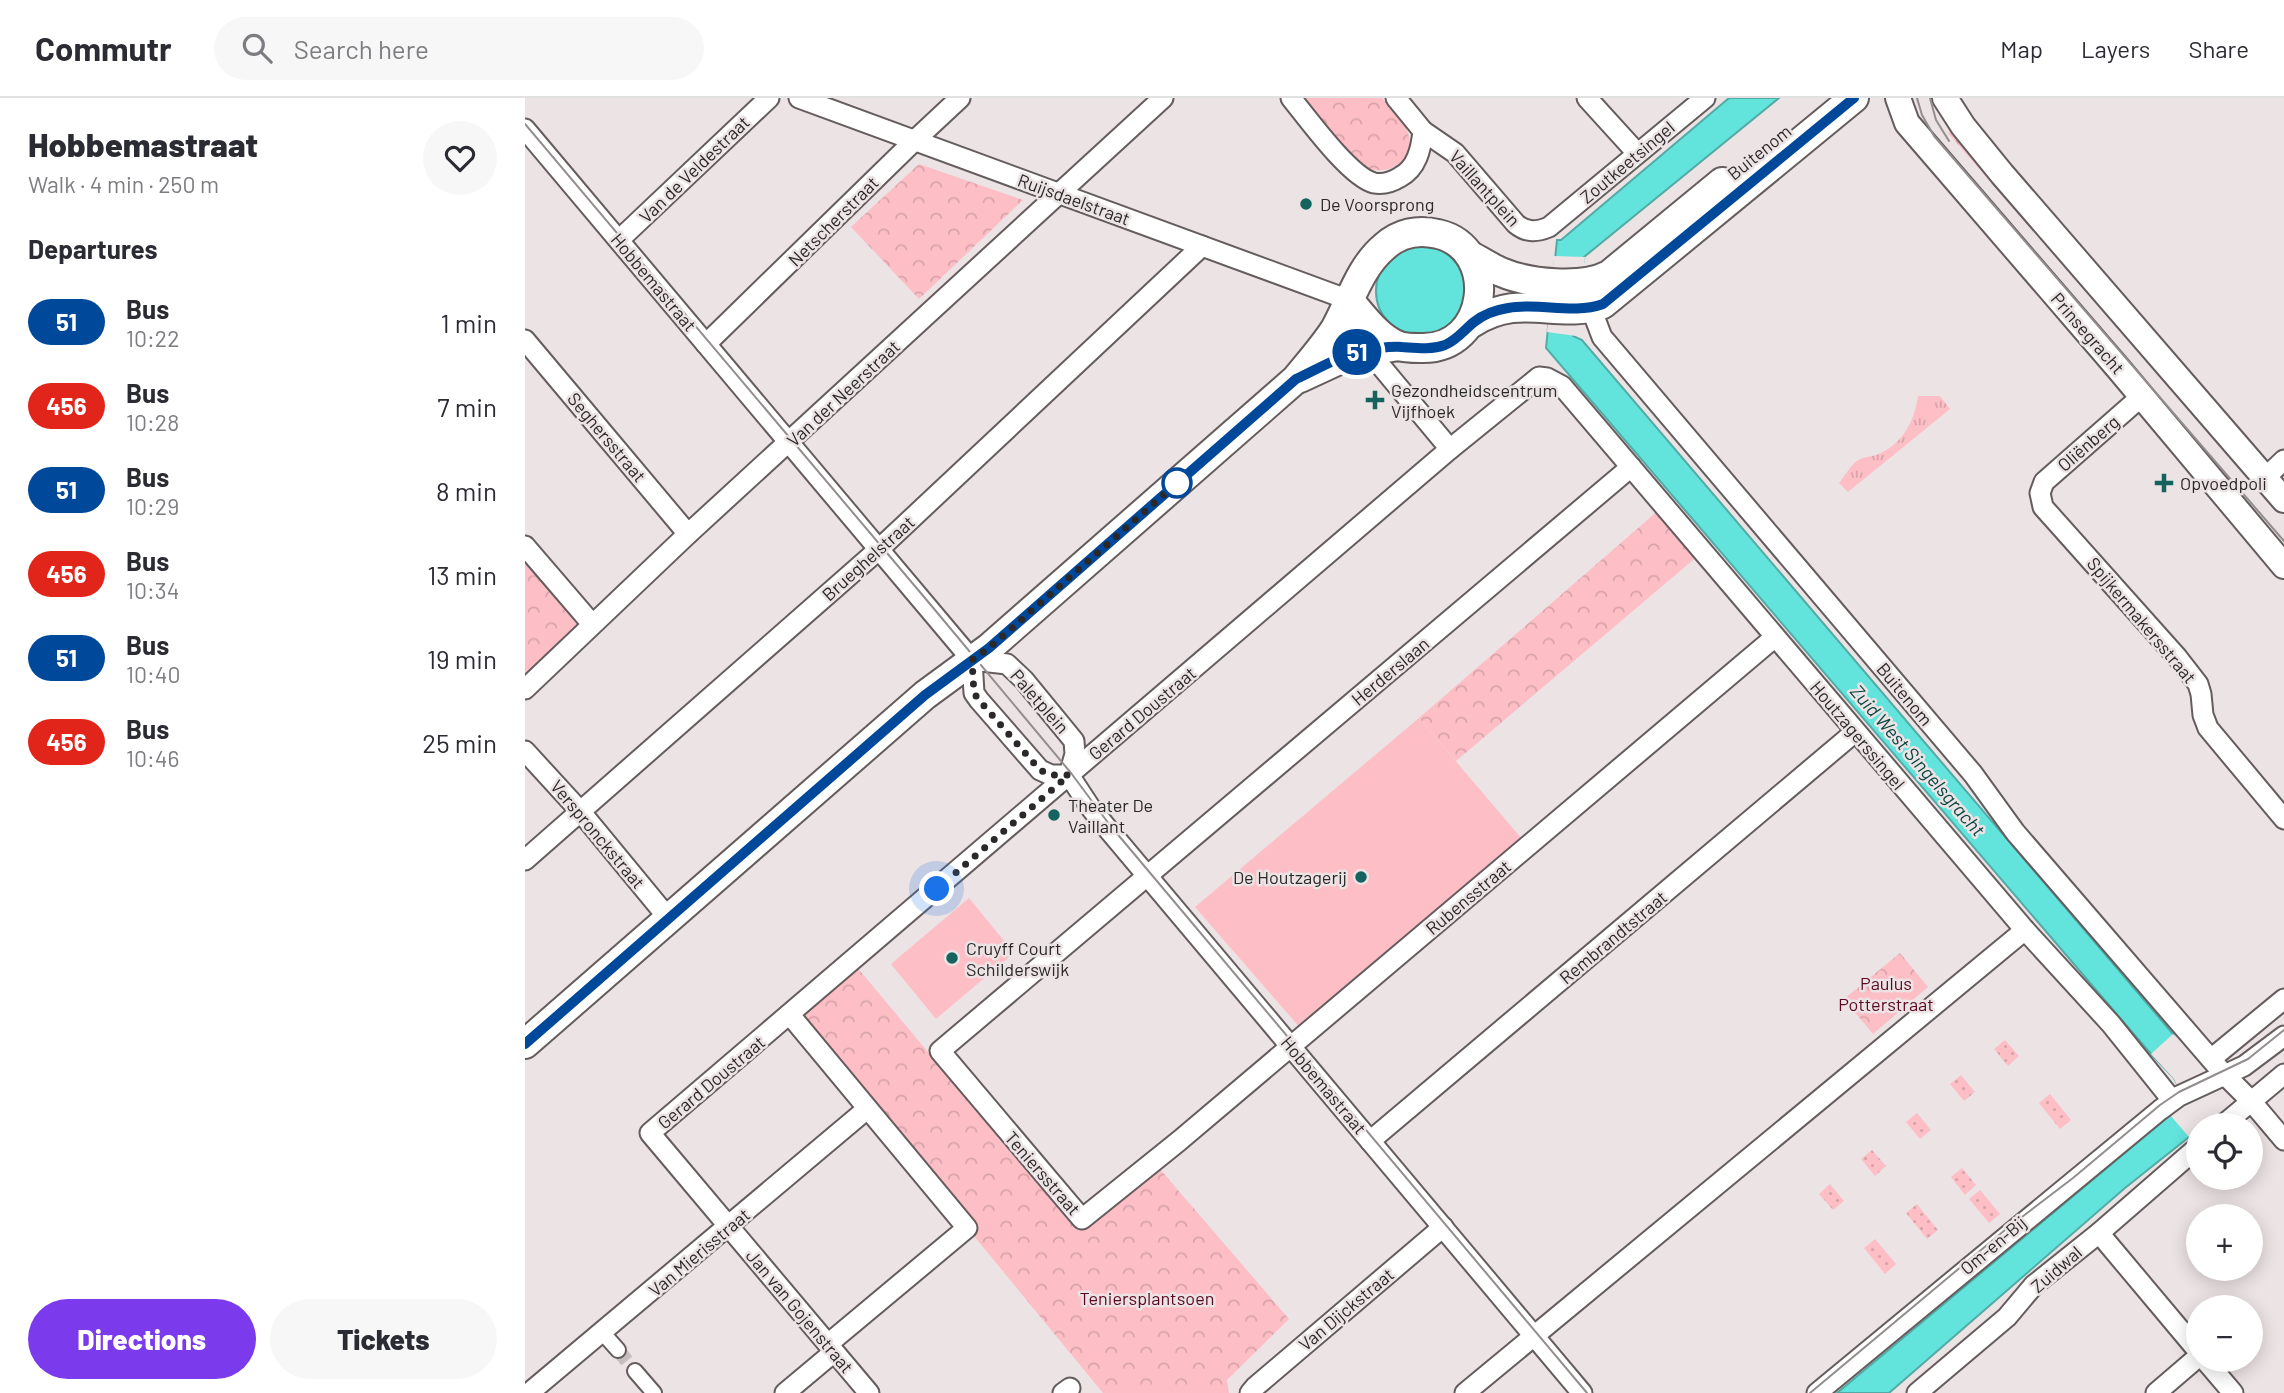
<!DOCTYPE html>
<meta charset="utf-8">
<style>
body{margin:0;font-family:Barlow,sans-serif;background:#f7f7f7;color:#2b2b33;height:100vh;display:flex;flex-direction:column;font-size:26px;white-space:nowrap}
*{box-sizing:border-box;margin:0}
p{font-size:23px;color:#7c7c81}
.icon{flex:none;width:38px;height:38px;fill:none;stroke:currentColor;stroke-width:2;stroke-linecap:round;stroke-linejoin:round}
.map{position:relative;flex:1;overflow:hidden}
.panel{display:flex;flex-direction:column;background:#fff;width:525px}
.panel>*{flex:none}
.badge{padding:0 14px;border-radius:23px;font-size:24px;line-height:46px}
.fabs{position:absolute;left:1661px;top:1015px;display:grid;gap:14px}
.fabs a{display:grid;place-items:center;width:77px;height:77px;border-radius:50%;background:#fff;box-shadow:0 4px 18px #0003;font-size:35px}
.you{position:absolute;width:35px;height:35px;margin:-18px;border:5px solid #fff;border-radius:50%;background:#1a73e8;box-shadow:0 0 0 10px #1a73e833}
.map>.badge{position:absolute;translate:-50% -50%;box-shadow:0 0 0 4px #fff}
h2{padding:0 28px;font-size:26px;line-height:63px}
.round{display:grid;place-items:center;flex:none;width:74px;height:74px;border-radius:37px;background:#f7f7f7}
.overview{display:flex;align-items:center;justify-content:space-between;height:119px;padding:0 28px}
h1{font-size:33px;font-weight:800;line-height:52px}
.action{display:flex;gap:14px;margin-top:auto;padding:14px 28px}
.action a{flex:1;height:80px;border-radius:42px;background:#7c3aed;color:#fff;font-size:28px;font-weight:800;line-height:80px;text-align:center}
.action a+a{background:#f7f7f7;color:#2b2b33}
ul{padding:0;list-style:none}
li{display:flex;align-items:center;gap:21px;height:84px;padding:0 28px}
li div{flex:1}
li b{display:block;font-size:26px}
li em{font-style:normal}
li .badge{min-width:77px;font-weight:700;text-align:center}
header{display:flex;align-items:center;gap:42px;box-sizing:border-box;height:98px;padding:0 35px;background:#fff;border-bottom:2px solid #e1e1e2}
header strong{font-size:33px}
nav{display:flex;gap:38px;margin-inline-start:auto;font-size:24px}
.search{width:490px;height:63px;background:#f7f7f7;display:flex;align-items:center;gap:18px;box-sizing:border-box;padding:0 24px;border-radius:38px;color:#7c7c81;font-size:26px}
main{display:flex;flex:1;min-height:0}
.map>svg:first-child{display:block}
</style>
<header>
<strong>Commutr</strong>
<div class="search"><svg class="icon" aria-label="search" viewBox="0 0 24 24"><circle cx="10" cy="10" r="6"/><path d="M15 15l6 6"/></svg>Search here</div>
<nav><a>Map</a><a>Layers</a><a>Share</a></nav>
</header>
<main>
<section class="panel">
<div class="overview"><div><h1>Hobbemastraat</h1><p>Walk · 4 min · 250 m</p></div><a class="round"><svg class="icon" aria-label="heart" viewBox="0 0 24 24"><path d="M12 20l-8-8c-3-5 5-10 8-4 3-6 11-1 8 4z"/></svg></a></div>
<h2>Departures</h2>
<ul>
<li><span class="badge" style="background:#004899;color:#fff">51</span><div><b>Bus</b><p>10:22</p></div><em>1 min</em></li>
<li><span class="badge" style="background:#e1251b;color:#fff">456</span><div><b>Bus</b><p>10:28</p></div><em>7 min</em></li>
<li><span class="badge" style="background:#004899;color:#fff">51</span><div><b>Bus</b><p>10:29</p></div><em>8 min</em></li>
<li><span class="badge" style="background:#e1251b;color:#fff">456</span><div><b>Bus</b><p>10:34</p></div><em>13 min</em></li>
<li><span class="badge" style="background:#004899;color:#fff">51</span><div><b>Bus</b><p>10:40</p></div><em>19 min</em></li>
<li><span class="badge" style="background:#e1251b;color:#fff">456</span><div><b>Bus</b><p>10:46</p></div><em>25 min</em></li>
</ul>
<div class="action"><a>Directions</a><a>Tickets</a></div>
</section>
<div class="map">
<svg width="1759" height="1295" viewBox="0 0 1759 1295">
<defs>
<pattern id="grass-tufts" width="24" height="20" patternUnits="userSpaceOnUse" patternTransform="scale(1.75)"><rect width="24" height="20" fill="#fdbec6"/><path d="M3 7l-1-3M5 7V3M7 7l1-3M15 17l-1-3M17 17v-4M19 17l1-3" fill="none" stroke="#d9a3aa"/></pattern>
<pattern id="park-crowns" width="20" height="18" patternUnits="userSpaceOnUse" patternTransform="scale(1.75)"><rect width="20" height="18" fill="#fdbec6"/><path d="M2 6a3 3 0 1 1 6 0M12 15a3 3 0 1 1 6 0" fill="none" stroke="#d9a3aa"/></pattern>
<pattern id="garden-dots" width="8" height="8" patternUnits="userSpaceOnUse" patternTransform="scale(1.75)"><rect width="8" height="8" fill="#fdbec6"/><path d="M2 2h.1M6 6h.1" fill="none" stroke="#d9a3aa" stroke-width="1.8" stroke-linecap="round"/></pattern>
</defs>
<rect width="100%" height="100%" fill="#ece3e4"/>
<g fill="url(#grass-tufts)">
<path d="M1428,31L1614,240L1607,246L1423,35Z"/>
<path d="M1393,298H1415L1425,311L1323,394L1314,385C1320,378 1325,368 1332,363C1338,358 1347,359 1354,356C1378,345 1389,324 1393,298Z"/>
</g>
<g fill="url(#park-crowns)">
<path d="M780,0H857C866,11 878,21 883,35C892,61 864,80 840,69C831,65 790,12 780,0Z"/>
<path d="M394,66L498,102L394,201L326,129Z"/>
<path d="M1135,411L1174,457L931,663L894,620Z"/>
<path d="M0,456L52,517V527L0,576Z"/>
<path d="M1375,855L1403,889L1348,936L1319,901Z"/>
<path d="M331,868L552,1132L634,1070L764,1221L702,1282L704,1295H578L269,919Z"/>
</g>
<g fill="url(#garden-dots)">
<path d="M1480,942L1494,958L1483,968L1469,951Z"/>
<path d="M1436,977L1450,994L1439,1003L1425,986Z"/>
<path d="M1525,996L1546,1022L1535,1031L1514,1005Z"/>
<path d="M1392,1015L1406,1032L1395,1041L1381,1024Z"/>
<path d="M1347,1052L1361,1068L1350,1078L1336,1061Z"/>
<path d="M1437,1070L1451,1087L1440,1097L1426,1079Z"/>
<path d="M1305,1086L1319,1103L1308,1112L1294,1096Z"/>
<path d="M1455,1092L1475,1116L1464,1125L1444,1101Z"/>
<path d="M1392,1106L1413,1132L1402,1141L1381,1115Z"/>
<path d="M1350,1141L1371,1166L1360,1176L1339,1150Z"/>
</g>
<g fill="#fdbec6">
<path d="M894,620L1003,748L777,932L670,809Z"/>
<path d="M444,800L489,855L411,921L366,866Z"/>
</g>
<g fill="#62e3db" stroke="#52aba6" stroke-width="2">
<path d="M1204,0H1254L1059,159L1048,238L1057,242L1648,936L1677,1022L1664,1039L1600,1090L1364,1295H1312L1649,1014L1654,990L1649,980L1626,956L1021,250L1032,142H1036Z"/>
<circle cx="896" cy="193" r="45"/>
</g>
<g fill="#ece3e4">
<path d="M1029,158L1060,159L1051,238L1022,234Z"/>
<path d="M1648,936L1674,968L1679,978L1683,995L1682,1008L1678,1023L1664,1039L1645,1017L1649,1014L1653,990L1649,981L1626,956Z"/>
</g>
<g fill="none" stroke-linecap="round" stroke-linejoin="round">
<path stroke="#c5bebf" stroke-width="14" stroke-dasharray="14 7" stroke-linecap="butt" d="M93,1252L110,1273"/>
<g stroke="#645c5d" stroke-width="18">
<g id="pedestrian">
<path d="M77,1234L93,1252"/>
<path d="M110,1273L129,1295"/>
</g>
</g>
<g stroke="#645c5d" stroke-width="23">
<g id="minor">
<path d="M274,0L824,202"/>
<path d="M766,0C783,21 825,79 849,85C859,87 867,84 875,79C892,70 896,51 898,33"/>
<path d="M871,0L898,33L930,55L991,126C1002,135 1012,134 1024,129L1180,0"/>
<path d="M1062,0L1112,55"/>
<path d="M0,31L447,562"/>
<path d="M94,142L244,0"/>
<path d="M1066,210L1077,239L1448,676L1490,734L1697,974L1726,1003L1759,1042"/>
<path d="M0,242L163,436"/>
<path d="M181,246L389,43L435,0"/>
<path d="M845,251L850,261L925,351"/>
<path d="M1617,298L1519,384L1515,395L1518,409L1652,559L1673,586L1676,596L1678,617L1683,630L1759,721"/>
<path d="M1106,369L415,953L557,1121L654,1043L1250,539"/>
<path d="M1740,380L1759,362"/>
<path d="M0,448L67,526"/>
<path d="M447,562L482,566L499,582L549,643L550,656L544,677"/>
<path d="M447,562L449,595L454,602L515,672L526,677H544"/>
<path d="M0,591L163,436L638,0"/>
<path d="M0,653L55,713L144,821"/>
<path d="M544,677L565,709L582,730L1057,1295"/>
<path d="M0,762L352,453L677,148"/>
<path d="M265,917L442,1130L303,1246"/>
<path d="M1686,961L1759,901"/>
<path d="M1698,1027L1759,976"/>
<path d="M845,1043L1330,634"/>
<path d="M1574,1135L1673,1253"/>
<path d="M1680,1262L1708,1295"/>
<path d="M4,1295L342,1011"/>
<path d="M260,1295L309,1254"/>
<path d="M344,1295L125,1035L925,351L1014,279L1022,280L1037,288L1500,832L1586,926L1647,1002"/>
<path d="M538,1295L545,1290"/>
<path d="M725,1295L730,1289L918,1129"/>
<path d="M940,1295L1500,832"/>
<path d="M1292,1295L1635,1012L1654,998L1719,968L1759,938"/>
<path d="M1392,1295L1482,1219L1509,1187L1574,1135L1673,1049"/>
<path d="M1631,1295L1673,1259"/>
</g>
</g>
<g stroke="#645c5d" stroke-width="28">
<g id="tertiary">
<path d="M1373,0L1382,25L1593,270L1759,468"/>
<path d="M1420,0L1438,28L1477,76L1759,402"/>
</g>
</g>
<g stroke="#645c5d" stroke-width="32">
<g id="secondary">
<path d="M946,158C956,163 966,170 976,174C1004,186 1057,191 1084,177L1197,84"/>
<path d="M947,225C997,193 1032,223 1078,206L1329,0"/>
<path d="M775,280L829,255L874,248"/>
<path d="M0,946L400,597L464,550L771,281C784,265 799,248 810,231C825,204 835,169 859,149C874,135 893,131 913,136C975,150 965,253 895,250C889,250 880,250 874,248C853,240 838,218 824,202"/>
</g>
</g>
<use href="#pedestrian" stroke="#fff" stroke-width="14"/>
<use href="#minor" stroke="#fff" stroke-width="19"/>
<use href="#tertiary" stroke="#fff" stroke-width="24"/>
<use href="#secondary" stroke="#fff" stroke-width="28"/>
<g stroke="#938d8e" stroke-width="2">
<path d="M1392,0L1397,17L1409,38L1759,443"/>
<path d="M1405,0L1411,22L1424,43"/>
<path d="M0,26L405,506L546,675L584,726L1062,1295"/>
<path d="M1285,1295L1480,1132L1548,1080L1635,1007L1654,994L1723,961L1759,932"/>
</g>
</g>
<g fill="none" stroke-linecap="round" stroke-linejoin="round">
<g stroke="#fff" stroke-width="16">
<path id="line" d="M0,946L400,597L464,550L771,281C795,270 819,255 845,251C856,250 867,248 877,249C892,250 906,252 920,247C932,242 939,232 949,224C959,216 970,212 983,210C1015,204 1047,217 1078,206L1329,0"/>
</g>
<use href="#line" stroke="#004899" stroke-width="10"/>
<path stroke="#2b2829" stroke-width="7" stroke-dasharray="0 12.6" d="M412,791L544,677H526L515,672L454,602L449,595L447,562L464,550L659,379L652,385"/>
</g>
<g fill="#14635f" stroke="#ece3e4" stroke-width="2.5">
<circle cx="781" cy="106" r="7"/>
<path d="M846.5 291.5h7v7h7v7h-7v7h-7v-7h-7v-7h7z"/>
<path d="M1635.5 374.5h7v7h7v7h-7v7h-7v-7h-7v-7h7z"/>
<circle cx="529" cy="717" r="7"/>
<circle cx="836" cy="779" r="7"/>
<circle cx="427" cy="860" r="7"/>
</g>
<circle fill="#fff" stroke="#004899" stroke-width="3.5" cx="652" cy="385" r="14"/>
<g text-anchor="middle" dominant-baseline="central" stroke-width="5" stroke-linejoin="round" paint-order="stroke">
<g font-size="18" fill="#2b2829" stroke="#ece3e4">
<text transform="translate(1234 54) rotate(-39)">Buitenom</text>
<text transform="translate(1102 64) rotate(-40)">Zoutkeetsingel</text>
<text transform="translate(169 71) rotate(-44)">Van de Veldestraat</text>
<text transform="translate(960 90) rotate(48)">Vaillantplein</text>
<text transform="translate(549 101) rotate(20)">Ruijsdaelstraat</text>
<text transform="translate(308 123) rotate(-45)">Netscherstraat</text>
<text transform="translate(129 184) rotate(50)">Hobbemastraat</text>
<text transform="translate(1563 235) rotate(49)">Prinsegracht</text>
<text transform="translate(318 295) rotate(-43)">Van der Neerstraat</text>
<text transform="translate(82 339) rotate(50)">Seghersstraat</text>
<text transform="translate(1563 345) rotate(-41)">Oliënberg</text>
<text transform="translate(343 460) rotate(-42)">Brueghelstraat</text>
<text transform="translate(1617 522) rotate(50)">Spijkermakersstraat</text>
<text transform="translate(865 573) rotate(-40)">Herderslaan</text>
<text transform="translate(1380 596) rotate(50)">Buitenom</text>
<text transform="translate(515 603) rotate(49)">Paletplein</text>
<text transform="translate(617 615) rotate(-40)">Gerard Doustraat</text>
<text transform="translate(1333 637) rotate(50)">Houtzagerssingel</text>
<text transform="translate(73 736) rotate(50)">Verspronckstraat</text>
<text transform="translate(943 799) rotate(-40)">Rubensstraat</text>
<text transform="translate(1088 839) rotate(-40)">Rembrandtstraat</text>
<text transform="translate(186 984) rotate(-40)">Gerard Doustraat</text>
<text transform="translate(799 987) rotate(50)">Hobbemastraat</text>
<text transform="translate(518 1075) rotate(49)">Teniersstraat</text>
<text transform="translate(1468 1147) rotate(-40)">Om-en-Bij</text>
<text transform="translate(174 1154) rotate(-40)">Van Mierisstraat</text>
<text transform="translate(1531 1171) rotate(-41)">Zuidwal</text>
<text transform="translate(821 1211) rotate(-40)">Van Dijckstraat</text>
<text transform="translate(275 1213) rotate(50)">Jan van Gojenstraat</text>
</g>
<g font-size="18" fill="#2b2829" stroke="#ece3e4" text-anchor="start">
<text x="795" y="106">De Voorsprong</text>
<text x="866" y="292">Gezondheidscentrum<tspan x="866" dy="21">Vijfhoek</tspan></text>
<text x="1655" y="385">Opvoedpoli</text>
<text x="543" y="707">Theater De<tspan x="543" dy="21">Vaillant</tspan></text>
<text x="822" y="779" text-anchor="end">De Houtzagerij</text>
<text x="441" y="850">Cruyff Court<tspan x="441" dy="21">Schilderswijk</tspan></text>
</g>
<g font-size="18" fill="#5c0822" stroke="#ece3e4">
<text x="1361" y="885">Paulus<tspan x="1361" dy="21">Potterstraat</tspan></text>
<text x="622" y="1200">Teniersplantsoen</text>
</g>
<g font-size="19" font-style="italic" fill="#0a4643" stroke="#ece3e4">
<text transform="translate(1393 662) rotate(49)">Zuid West Singelsgracht</text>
</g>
</g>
</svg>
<div class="fabs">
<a><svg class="icon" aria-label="locate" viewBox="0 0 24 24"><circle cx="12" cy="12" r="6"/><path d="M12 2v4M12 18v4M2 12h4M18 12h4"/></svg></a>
<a>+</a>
<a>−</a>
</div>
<div class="you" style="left:412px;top:791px"></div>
<b class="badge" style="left:832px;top:254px;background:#004899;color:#fff">51</b>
</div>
</main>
